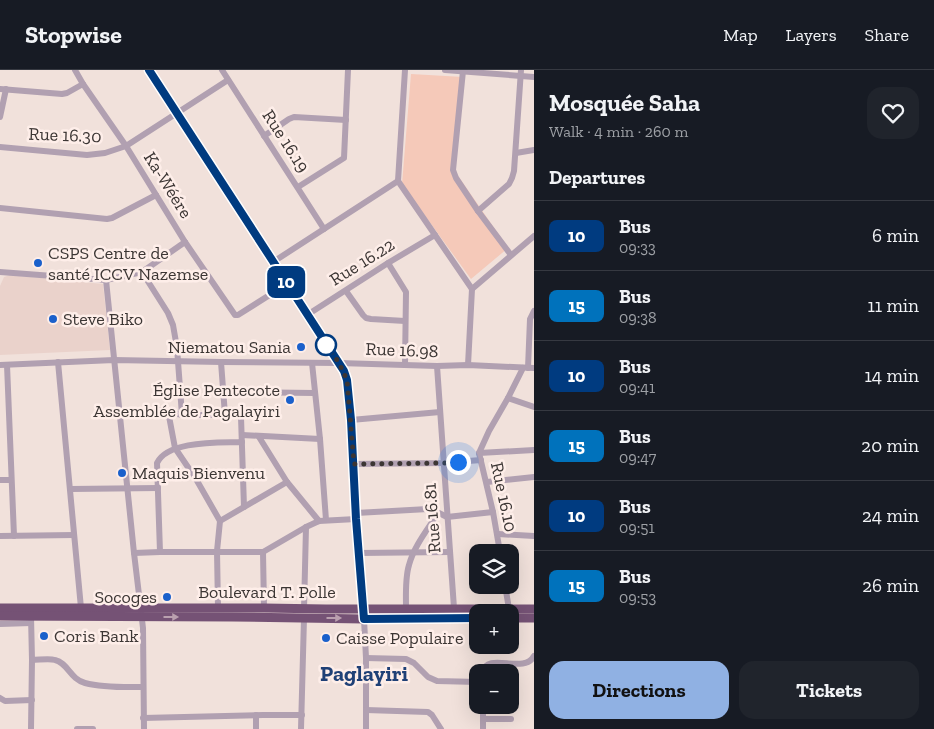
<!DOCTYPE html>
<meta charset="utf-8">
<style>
body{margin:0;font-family:"Zilla Slab",serif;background:#20242c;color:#f1f3f6;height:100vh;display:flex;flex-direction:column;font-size:19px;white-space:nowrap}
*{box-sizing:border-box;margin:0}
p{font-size:16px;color:#9ea1a6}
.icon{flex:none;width:28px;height:28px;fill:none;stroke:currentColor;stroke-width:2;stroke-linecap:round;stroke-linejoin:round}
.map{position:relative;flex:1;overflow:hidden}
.details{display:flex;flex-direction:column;background:#171b24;width:400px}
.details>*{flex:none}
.badge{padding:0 10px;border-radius:8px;font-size:18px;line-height:32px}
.tools{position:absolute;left:469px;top:474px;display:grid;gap:10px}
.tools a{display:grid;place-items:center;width:50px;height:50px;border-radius:10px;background:#171b24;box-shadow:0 5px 20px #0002;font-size:25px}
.you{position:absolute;width:25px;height:25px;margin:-12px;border:4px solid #fff;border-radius:50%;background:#1a73e8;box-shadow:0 0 0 8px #1a73e833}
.map>.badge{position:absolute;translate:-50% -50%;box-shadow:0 0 0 2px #fff}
h2{padding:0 15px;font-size:19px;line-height:45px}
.round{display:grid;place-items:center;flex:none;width:52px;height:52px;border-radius:15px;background:#20242c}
.overview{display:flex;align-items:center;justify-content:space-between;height:85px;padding:0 15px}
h1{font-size:24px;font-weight:800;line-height:38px}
.cta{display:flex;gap:10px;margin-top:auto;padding:10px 15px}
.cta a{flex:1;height:58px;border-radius:15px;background:#90b1e3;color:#111;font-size:20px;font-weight:800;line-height:58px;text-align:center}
.cta a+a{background:#20242c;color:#f1f3f6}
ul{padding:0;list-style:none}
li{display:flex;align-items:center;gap:15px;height:70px;padding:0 15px;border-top:1px solid #363941}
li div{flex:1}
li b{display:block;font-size:19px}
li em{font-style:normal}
li .badge{min-width:55px;font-weight:700;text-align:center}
header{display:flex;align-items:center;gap:30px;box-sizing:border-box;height:70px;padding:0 25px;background:#171b24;border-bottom:1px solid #363941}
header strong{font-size:24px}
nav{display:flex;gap:28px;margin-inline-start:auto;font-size:18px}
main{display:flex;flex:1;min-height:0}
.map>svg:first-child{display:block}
</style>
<header>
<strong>Stopwise</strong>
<nav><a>Map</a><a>Layers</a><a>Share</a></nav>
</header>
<main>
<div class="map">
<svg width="534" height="659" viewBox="0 0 534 659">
<rect width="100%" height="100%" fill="#f1e1db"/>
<path fill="#ead2cb" d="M10,205L103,214L110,280L0,285V216L4,207Z"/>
<path fill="#f5c9b9" d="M411,4L463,7L454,100L508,178L471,209L402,114Z"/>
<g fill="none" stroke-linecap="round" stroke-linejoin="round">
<g stroke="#b1a0b1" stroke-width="6">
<path d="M75,0L83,14L126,76L185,172L235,245H238L287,214"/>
<path d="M149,0L228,121L307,245L339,293L347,310L351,350L356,449L364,549L366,588V659"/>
<path d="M222,0L324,159"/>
<path d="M405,0L398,111L472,219L468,295"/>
<path d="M445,0L534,7"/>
<path d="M463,1L453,100L456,108L478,141L511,185"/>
<path d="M0,19L62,24L67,23L83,14"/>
<path d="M0,47L6,19"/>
<path d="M264,66L289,49L294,47L346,50"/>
<path d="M0,77L87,85L105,83L126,76L228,10"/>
<path d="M516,83L534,80"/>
<path d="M298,117L344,88L348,0"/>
<path d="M0,138L107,149L112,148L156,125"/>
<path d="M478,141L509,114L512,108L514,101L521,0"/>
<path d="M273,192L398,111"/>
<path d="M388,193L406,222L405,295"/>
<path d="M0,202L106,210L142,202L185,172"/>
<path d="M106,210L134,483L143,558L144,659"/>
<path d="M472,219L534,166"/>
<path d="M346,221L363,245L366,248L371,249L405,251"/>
<path d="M307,245L388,193L435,165"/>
<path d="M58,292C66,374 73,456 81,538"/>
<path d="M221,292L225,345"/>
<path d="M312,293L320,369L326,450"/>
<path d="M0,295L114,290L221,292L339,293L437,296L468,295L534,298"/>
<path d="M7,295L14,466"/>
<path d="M437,296L454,538"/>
<path d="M528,298L530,249L534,241"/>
<path d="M223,322L314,323"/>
<path d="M508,328L534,337"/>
<path d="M119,341L162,340L182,345L177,278L173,255L168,243L142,202"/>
<path d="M168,341L175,378L196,409L220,451L217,481L218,538"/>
<path d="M182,345H238L241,347L244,437"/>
<path d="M351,350L440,342"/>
<path d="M242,365L320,369"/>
<path d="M259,367L287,412L319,451"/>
<path d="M479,383L534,380"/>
<path d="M354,394L443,393L481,390"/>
<path d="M0,410H11"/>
<path d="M487,412L534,407"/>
<path d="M71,419L158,418"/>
<path d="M356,443L428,439H431L447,447L493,442"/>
<path d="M220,451L287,412"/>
<path d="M498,464L534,466"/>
<path d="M0,466L74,465"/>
<path d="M160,482L157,393C168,370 220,373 242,372"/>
<path d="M263,482L264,538"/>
<path d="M500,482L493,442L479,383L489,361L508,328L523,298"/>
<path d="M134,483L160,482H263L306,457L319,451L356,449"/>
<path d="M359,483L450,482"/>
<path d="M505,515L509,539"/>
<path d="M406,538C406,524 405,508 409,495C414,476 428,459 438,443"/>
<path d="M304,539L306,457"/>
<path d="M31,546L32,590L31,659"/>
<path d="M0,554L31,553"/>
<path d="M366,588L406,589L414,593L428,607L437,611L478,612"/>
<path d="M32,590C39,590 49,588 55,590C68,593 70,609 85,613C104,618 125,617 143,617"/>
<path d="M483,602C487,581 524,605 534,586"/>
<path d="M0,628L5,631L32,630"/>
<path d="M366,640L428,642L432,645L441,659"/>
<path d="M143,648L263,645H302"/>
<path d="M483,649H511"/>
<path d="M77,659H93"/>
<path d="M256,659V645"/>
<path d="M301,659L304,548"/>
<path d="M483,659V635"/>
</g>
<g stroke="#755275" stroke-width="9">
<path d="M0,538H264L326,539H534"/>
<path d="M0,546L233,547L364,549L478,548"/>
<path d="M510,548H534"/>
</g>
</g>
<defs><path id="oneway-solid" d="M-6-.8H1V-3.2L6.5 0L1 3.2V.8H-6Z" transform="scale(1.25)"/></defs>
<g fill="#baa0af">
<use href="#oneway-solid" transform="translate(171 547)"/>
<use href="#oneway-solid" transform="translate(334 548)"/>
</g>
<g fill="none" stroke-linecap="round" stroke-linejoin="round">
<g stroke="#fff" stroke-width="11">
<path id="line" d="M149,0L344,301L347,310L351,350L356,449L364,549L478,548"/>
</g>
<use href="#line" stroke="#003b80" stroke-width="8"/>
<path stroke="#3c3634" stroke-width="5" stroke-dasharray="0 9" d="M326,275L324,271L339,293L347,310L354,394L444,393L458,392"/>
</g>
<g fill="#1a60cb" stroke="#feeee9" stroke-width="2">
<circle cx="38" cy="193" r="5"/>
<circle cx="53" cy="249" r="5"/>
<circle cx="301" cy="277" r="5"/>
<circle cx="290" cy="330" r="5"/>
<circle cx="122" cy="403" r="5"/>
<circle cx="167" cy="527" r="5"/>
<circle cx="44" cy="566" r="5"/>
<circle cx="326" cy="568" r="5"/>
</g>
<circle fill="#fff" stroke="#003b80" stroke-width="2.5" cx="326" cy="275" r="10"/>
<g text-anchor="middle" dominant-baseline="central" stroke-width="5" stroke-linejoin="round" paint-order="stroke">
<g font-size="18" fill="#3c3634" stroke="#feeee9">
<text transform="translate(65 65) rotate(2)">Rue 16.30</text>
<text transform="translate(286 71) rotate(57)">Rue 16.19</text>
<text transform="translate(168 115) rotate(58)">Ka-Wéére</text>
<text transform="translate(362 192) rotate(-32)">Rue 16.22</text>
<text transform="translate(402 280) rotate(2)">Rue 16.98</text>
<text transform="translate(504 427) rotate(78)">Rue 16.10</text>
<text transform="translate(432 448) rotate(-94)">Rue 16.81</text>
<text x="267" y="522">Boulevard T. Polle</text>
</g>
<g font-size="18" fill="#3c3634" stroke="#feeee9" text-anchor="start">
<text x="48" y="183">CSPS Centre de<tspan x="48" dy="21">santé ICCV Nazemse</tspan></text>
<text x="63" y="249">Steve Biko</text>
<text x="291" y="277" text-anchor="end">Niematou Sania</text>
<text x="280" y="320" text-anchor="end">Église Pentecote<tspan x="280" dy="21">Assemblée de Pagalayiri</tspan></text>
<text x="132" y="403">Maquis Bienvenu</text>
<text x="157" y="527" text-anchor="end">Socoges</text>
<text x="54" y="566">Coris Bank</text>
<text x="336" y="568">Caisse Populaire</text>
</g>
<g font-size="22" font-weight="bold" fill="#1f4076" stroke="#feeee9">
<text x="364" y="603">Paglayiri</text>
</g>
</g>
</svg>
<div class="tools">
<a><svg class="icon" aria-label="layers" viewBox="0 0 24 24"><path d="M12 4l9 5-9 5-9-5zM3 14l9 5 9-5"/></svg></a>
<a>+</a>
<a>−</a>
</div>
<div class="you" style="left:458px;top:392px"></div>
<b class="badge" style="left:286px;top:212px;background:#003b80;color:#fff">10</b>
</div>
<section class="details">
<div class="overview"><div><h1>Mosquée Saha</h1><p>Walk · 4 min · 260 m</p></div><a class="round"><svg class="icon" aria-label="heart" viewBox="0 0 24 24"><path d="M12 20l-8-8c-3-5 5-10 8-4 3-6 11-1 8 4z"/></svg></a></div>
<h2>Departures</h2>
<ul>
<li><span class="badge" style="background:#003b80;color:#fff">10</span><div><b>Bus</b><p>09:33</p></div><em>6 min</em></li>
<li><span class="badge" style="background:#0072bc;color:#fff">15</span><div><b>Bus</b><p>09:38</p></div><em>11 min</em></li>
<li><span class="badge" style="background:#003b80;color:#fff">10</span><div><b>Bus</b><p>09:41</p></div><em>14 min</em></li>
<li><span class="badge" style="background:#0072bc;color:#fff">15</span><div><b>Bus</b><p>09:47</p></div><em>20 min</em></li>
<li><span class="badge" style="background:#003b80;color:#fff">10</span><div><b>Bus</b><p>09:51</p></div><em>24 min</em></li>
<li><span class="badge" style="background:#0072bc;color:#fff">15</span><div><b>Bus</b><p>09:53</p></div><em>26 min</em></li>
</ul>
<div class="cta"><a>Directions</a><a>Tickets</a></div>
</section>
</main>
